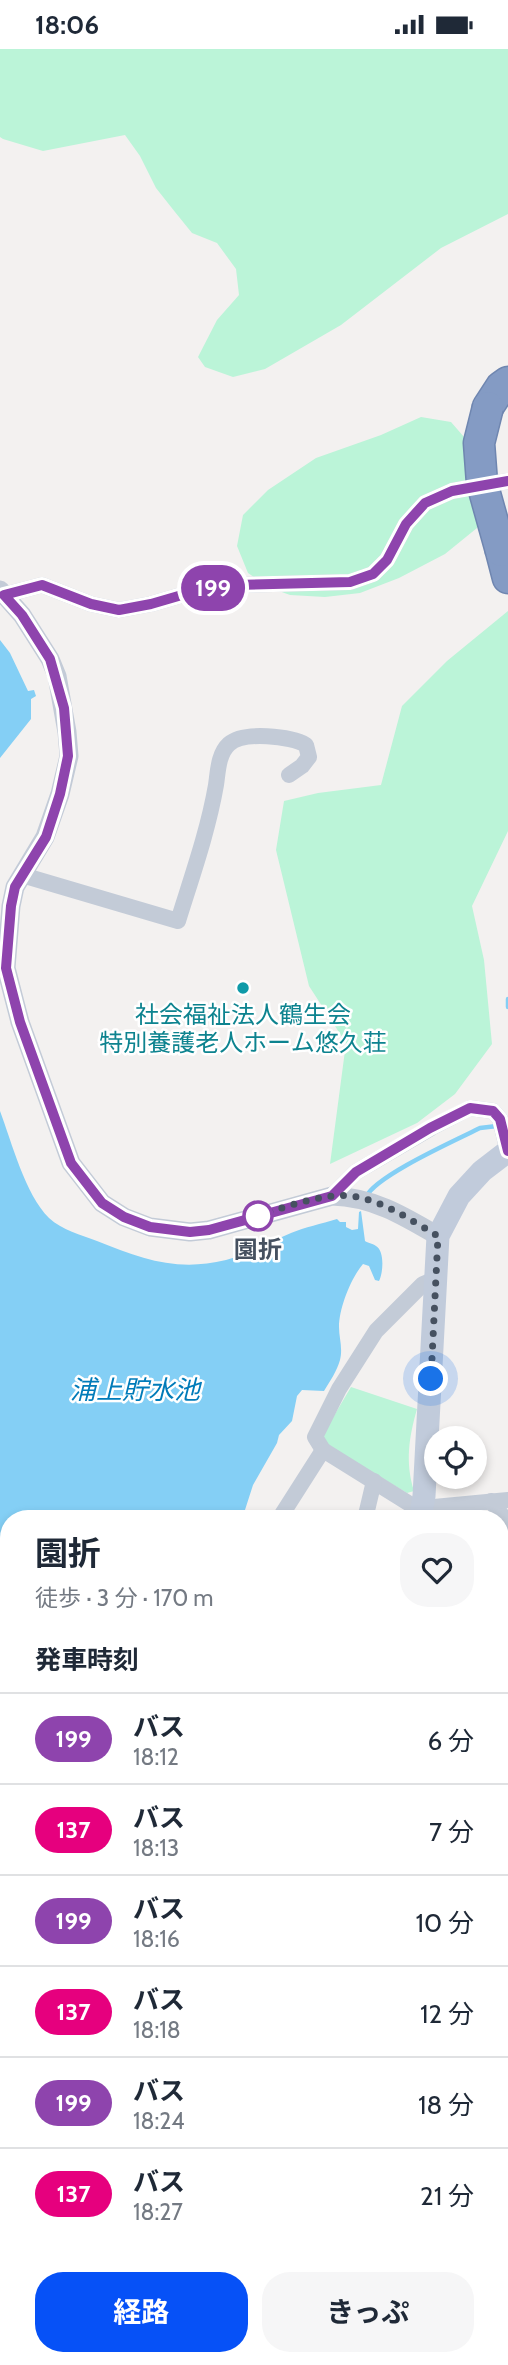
<!DOCTYPE html>
<html lang="ja">
<meta charset="utf-8">
<style>
body{margin:0;font-family:Cabin,"Noto Sans JP",sans-serif;background:#f6f6f7;color:#1f2937;height:100vh;display:flex;flex-direction:column;font-size:26px;white-space:nowrap}
*{box-sizing:border-box;margin:0}
p{font-size:23px;color:#747a83}
.icon{flex:none;width:38px;height:38px;fill:none;stroke:currentColor;stroke-width:2;stroke-linecap:round;stroke-linejoin:round}
.map{position:relative;flex:1;overflow:hidden}
.details{position:absolute;left:0px;top:1461px;width:509px;height:856px;display:flex;flex-direction:column;background:#fff;border-radius:28px 28px 0 0;box-shadow:0 4px 10px #0003}
.details>*{flex:none}
.badge{padding:0 14px;border-radius:23px;font-size:24px;line-height:46px}
.fabs{position:absolute;left:424px;top:1377px;display:grid;gap:14px}
.fabs a{display:grid;place-items:center;width:63px;height:63px;border-radius:50%;background:#fff;box-shadow:0 4px 10px #0003;font-size:35px}
.you{position:absolute;width:35px;height:35px;margin:-18px;border:5px solid #fff;border-radius:50%;background:#1a73e8;box-shadow:0 0 0 10px #1a73e833}
.map>.badge{position:absolute;translate:-50% -50%;box-shadow:0 0 0 4px #fff}
h2{padding:0 35px;font-size:26px;line-height:63px}
.round{display:grid;place-items:center;flex:none;width:74px;height:74px;border-radius:28px;background:#f6f6f7}
.summary{display:flex;align-items:center;justify-content:space-between;height:119px;padding:0 35px}
h1{font-size:33px;font-weight:700;line-height:52px}
.cta{display:flex;gap:14px;margin-top:auto;padding:14px 35px}
.cta a{flex:1;height:80px;border-radius:28px;background:#0651f7;color:#fff;font-size:28px;font-weight:700;line-height:80px;text-align:center}
.cta a+a{background:#f6f6f7;color:#1f2937}
ul{padding:0;list-style:none}
li{display:flex;align-items:center;gap:21px;height:91px;padding:0 35px;border-top:2px solid #e0e1e3}
li div{flex:1}
li b{display:block;font-size:26px}
li em{font-style:normal}
li .badge{min-width:77px;font-weight:700;text-align:center}
.status{display:flex;justify-content:space-between;align-items:center;height:49px;padding:0 35px;background:#fff;direction:ltr}
.status svg{height:19px;fill:currentColor}
.map>svg:first-child{display:block}
</style>
<div class="status"><b>18:06</b><svg viewBox="0 0 49 12"><path d="M0 12V9h3v3zM5 12V6h3v6zM10 12V3h3v9zM15 12V0h3v12zM26 1h20v11H26zM47 4h2v5h-2z"/></svg></div>
<div class="map">
<svg width="508" height="2316" viewBox="0 0 508 2316">
<rect width="100%" height="100%" fill="#f3f1f0"/>
<g fill="#bbf4d8">
<path d="M0,0H508V165L441,199L341,276L265,320L233,328L205,318L198,308L217,271L239,246L236,220L217,194L192,184L175,163L156,139L140,107L125,86L43,102L3,90L0,88Z"/>
<path d="M421,368L451,373L471,396L487,453L477,479L445,505L399,529L360,544L325,548L290,546L268,538L248,524L237,497L243,466L268,441L316,409L381,386Z"/>
<path d="M508,562V782L472,857L484,911L492,995L455,1045L417,1074L330,1115L346,994L309,937L276,801L284,752L318,744L381,736L402,657L447,612Z"/>
<path d="M351,1338L417,1360C409,1388 405,1413 414,1442L407,1444L328,1397L322,1387Z"/>
<path d="M5,1674L9,1675V1899L0,1897V1675Z"/>
<path d="M501,1762L508,1765V2316H0V2113L9,2116V2308H500Z"/>
</g>
<g fill="#84cff5">
<path d="M0,591L10,604L28,642L34,641L36,647L31,650V670L0,709Z"/>
<path d="M0,1062C12,1094 25,1145 49,1169C62,1181 81,1186 97,1192C142,1210 177,1223 226,1211C248,1205 270,1193 291,1184C305,1178 321,1175 337,1170L340,1173H346V1178L352,1181L358,1180L359,1163L361,1162L365,1192C368,1194 372,1194 376,1197C385,1202 383,1225 379,1232L375,1231L369,1217L363,1215C351,1229 339,1259 339,1278C339,1289 343,1299 340,1311C337,1322 330,1332 324,1342L302,1341L297,1347L292,1372L279,1386L277,1394L253,1436L244,1464L237,1470H9V1571H0Z"/>
</g>
<g fill="none" stroke-linecap="round" stroke-linejoin="round">
<g stroke="#84cff5" stroke-width="4.5">
<path d="M508,950V958"/>
<path d="M366,1148C375,1127 456,1091 480,1079L497,1077"/>
</g>
<g stroke="#6f86b0" stroke-width="33">
<g id="motorway">
<path d="M488,358L501,338L508,333"/>
<path d="M501,502L508,529"/>
</g>
</g>
<g stroke="#c3cbd7" stroke-width="16">
<path d="M4,546L42,536L91,555L119,561L151,555L199,541L234,536L350,533L373,525L387,511L406,475L425,454L452,442L508,432"/>
<path d="M22,826L178,872C192,827 208,782 216,736C218,723 218,705 229,695C243,682 291,687 306,696L309,708L302,717L289,726"/>
<path d="M332,1147L356,1123L431,1079L470,1059L493,1062L500,1070L508,1103"/>
<path d="M323,1401L315,1388L339,1340L376,1282L423,1235L437,1229"/>
<path d="M491,1452L508,1474"/>
<path d="M279,1470L323,1401L421,1462L434,1458L508,1451"/>
<path d="M365,1470L374,1432"/>
<path d="M500,1666L508,1670"/>
<path d="M4,1864L9,1893"/>
<path d="M0,1972L9,1964"/>
</g>
<path stroke="#c3cbd7" stroke-width="19" d="M0,541L22,566L50,610L57,627L67,683L69,707L60,745L45,788L15,838L11,857L6,919L20,973L71,1114L102,1154L124,1168L150,1178L190,1183L209,1181L332,1147C373,1148 404,1167 438,1187"/>
<g stroke="#c1cbdb" stroke-width="23">
<path d="M420,1470L424,1447L438,1187L459,1147L482,1122L508,1102"/>
<path d="M0,1866L9,1862"/>
</g>
<use href="#motorway" stroke="#849bc4" stroke-width="30"/>
<g stroke="#6f86b0" stroke-width="33" stroke-linecap="butt">
<path id="motorway-bridge" d="M488,358L479,394L482,434L501,502"/>
</g>
<use href="#motorway-bridge" stroke="#849bc4" stroke-width="30"/>
</g>
<g fill="none" stroke-linecap="round" stroke-linejoin="round">
<g stroke="#fff" stroke-width="16">
<path id="line" d="M508,1102L500,1070L493,1062L470,1059L430,1079L356,1123L332,1147L209,1181L190,1183L150,1178L124,1168L102,1154L71,1114L20,973L6,919L11,857L15,838L46,788L60,745L68,707L64,659L50,610L22,566L4,546L42,536L91,555L119,561L151,555L199,541L234,536L350,533L373,525L387,511L406,475L425,454L452,442L508,432"/>
</g>
<use href="#line" stroke="#8e44ad" stroke-width="10"/>
<path stroke="#465160" stroke-width="7" stroke-dasharray="0 12.6" d="M258,1167C281,1159 308,1150 332,1147C370,1142 407,1169 438,1187L431,1330"/>
</g>
<circle fill="#0f9aa8" stroke="#fff" stroke-width="2.5" cx="243" cy="939" r="7"/>
<circle fill="#fff" stroke="#8e44ad" stroke-width="3.5" cx="258" cy="1167" r="14"/>
<g text-anchor="middle" dominant-baseline="central" stroke-width="5" stroke-linejoin="round" paint-order="stroke">
<g font-size="24" fill="#0d838f" stroke="#fff">
<text x="243" y="965">社会福祉法人鶴生会<tspan x="243" dy="28">特別養護老人ホーム悠久荘</tspan></text>
</g>
<g font-size="24" font-weight="bold" fill="#465160" stroke="#fff">
<text x="258" y="1200">園折</text>
</g>
<g font-size="26" font-style="italic" fill="#007bb9" stroke="#fff">
<text x="135" y="1341">浦上貯水池</text>
</g>
</g>
</svg>
<div class="fabs">
<a><svg class="icon" aria-label="locate" viewBox="0 0 24 24"><circle cx="12" cy="12" r="6"/><path d="M12 2v4M12 18v4M2 12h4M18 12h4"/></svg></a>
</div>
<div class="you" style="left:431px;top:1330px"></div>
<b class="badge" style="left:213px;top:539px;background:#8e44ad;color:#fff">199</b>
<section class="details">
<div class="summary"><div><h1>園折</h1><p>徒歩 · 3 分 · 170 m</p></div><a class="round"><svg class="icon" aria-label="heart" viewBox="0 0 24 24"><path d="M12 20l-8-8c-3-5 5-10 8-4 3-6 11-1 8 4z"/></svg></a></div>
<h2>発車時刻</h2>
<ul>
<li><span class="badge" style="background:#8e44ad;color:#fff">199</span><div><b>バス</b><p>18:12</p></div><em>6 分</em></li>
<li><span class="badge" style="background:#e6007e;color:#fff">137</span><div><b>バス</b><p>18:13</p></div><em>7 分</em></li>
<li><span class="badge" style="background:#8e44ad;color:#fff">199</span><div><b>バス</b><p>18:16</p></div><em>10 分</em></li>
<li><span class="badge" style="background:#e6007e;color:#fff">137</span><div><b>バス</b><p>18:18</p></div><em>12 分</em></li>
<li><span class="badge" style="background:#8e44ad;color:#fff">199</span><div><b>バス</b><p>18:24</p></div><em>18 分</em></li>
<li><span class="badge" style="background:#e6007e;color:#fff">137</span><div><b>バス</b><p>18:27</p></div><em>21 分</em></li>
</ul>
<div class="cta"><a>経路</a><a>きっぷ</a></div>
</section>
</div>
